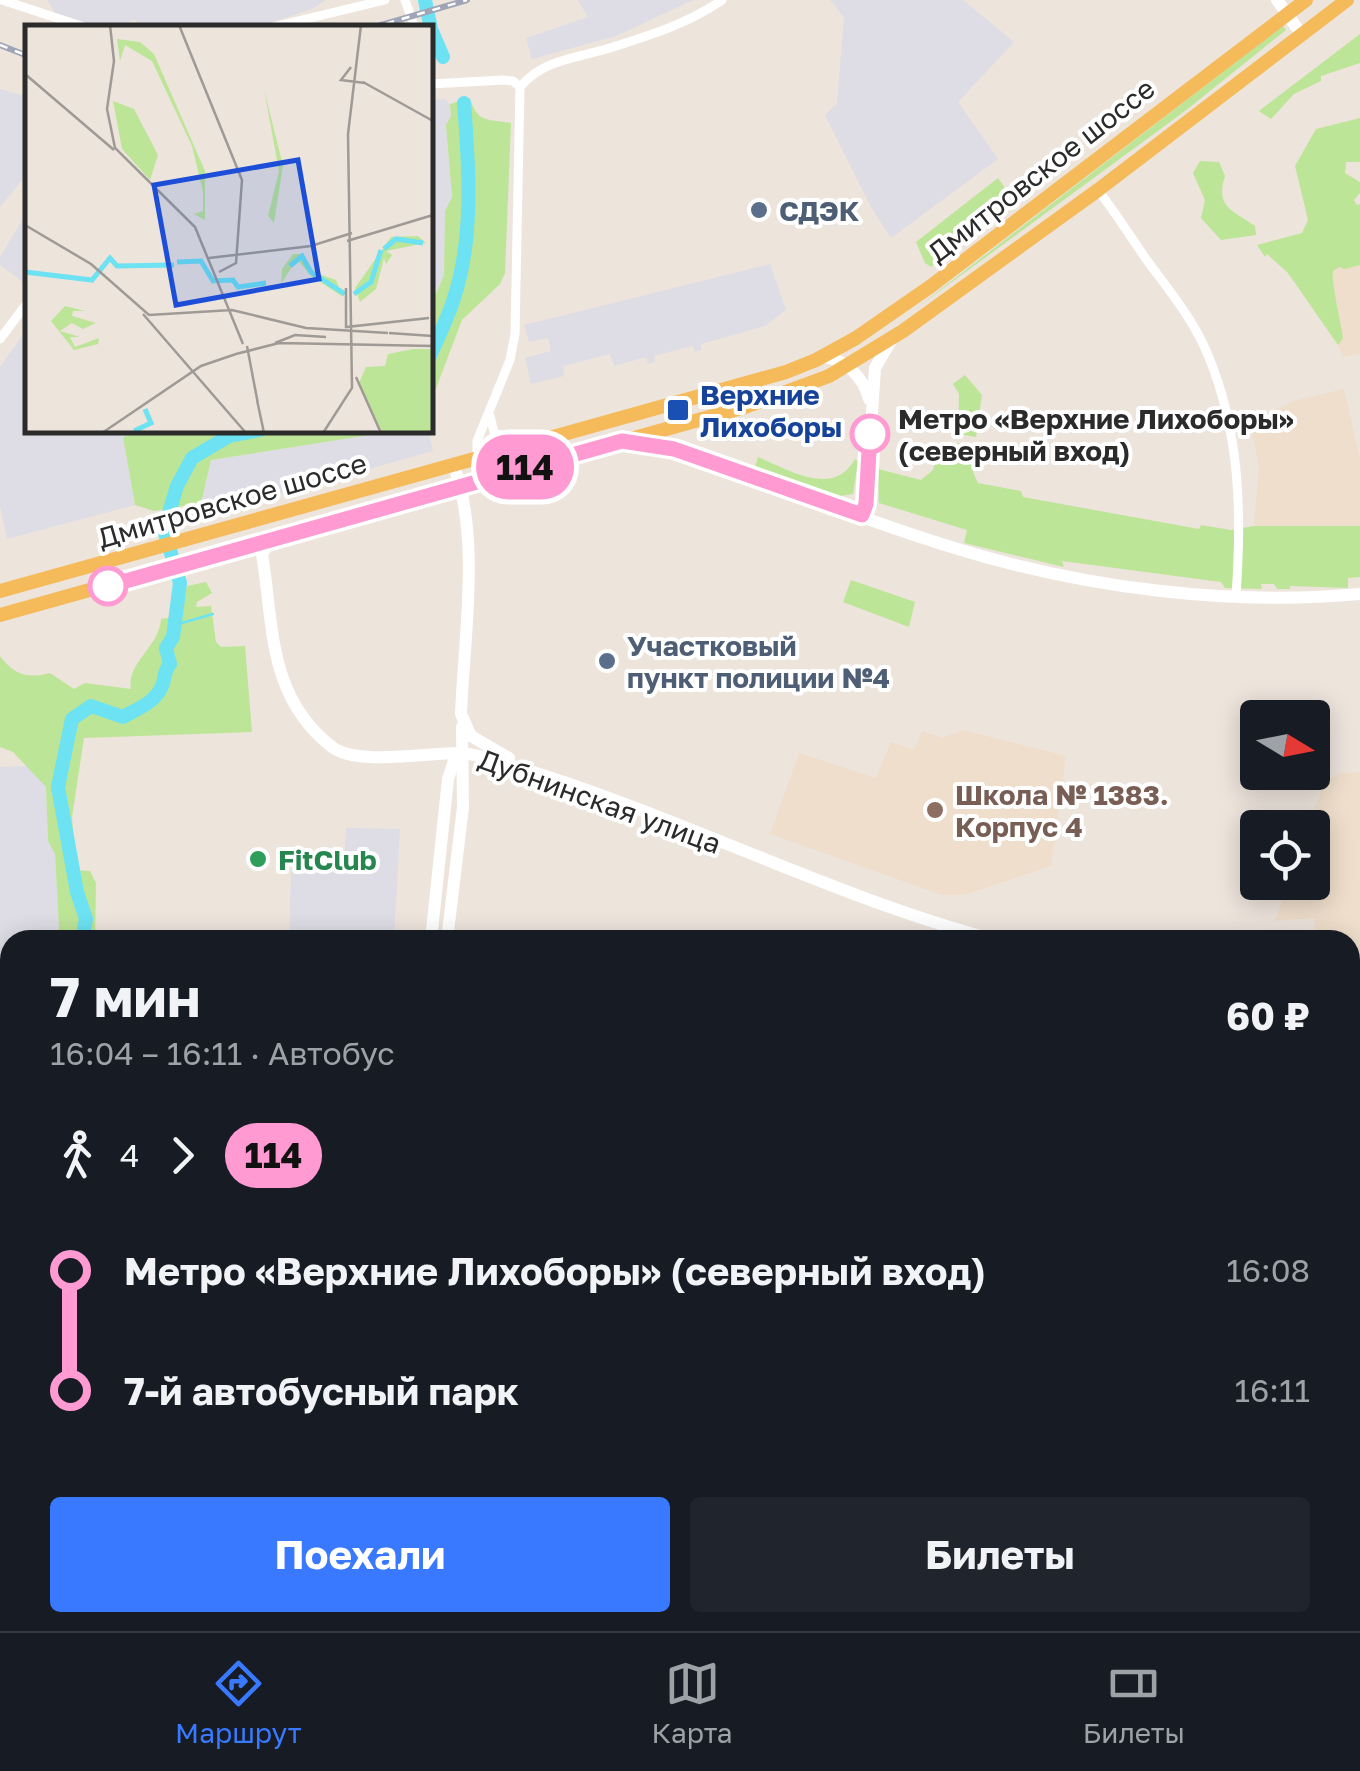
<!DOCTYPE html>
<html lang="ru">
<meta charset="utf-8">
<style>
body{margin:0;font-family:"Golos Text",sans-serif;background:#20242c;color:#f1f3f6;height:100vh;display:flex;flex-direction:column;font-size:38px;white-space:nowrap}
*{box-sizing:border-box;margin:0}
p{font-size:32px;color:#9ea1a6}
.icon{flex:none;width:55px;height:55px;fill:none;stroke:currentColor;stroke-width:2;stroke-linecap:round;stroke-linejoin:round}
.map{position:relative;flex:1;overflow:hidden}
.panel{position:absolute;left:0px;top:930px;width:1360px;height:702px;display:flex;flex-direction:column;background:#171b24;border-radius:30px 30px 0 0;box-shadow:0 5px 25px #0003}
.panel>*{flex:none}
.badge{padding:0 20px;border-radius:32px;font-size:35px;line-height:65px}
.needle{width:65px;rotate:100deg}
.buttons{position:absolute;left:1240px;top:700px;display:grid;gap:20px}
.buttons a{display:grid;place-items:center;width:90px;height:90px;border-radius:10px;background:#171b24;box-shadow:0 5px 25px #0003;font-size:50px}
.map>.badge{position:absolute;translate:-50% -50%;box-shadow:0 0 0 5px #fff}
.legs{display:flex;align-items:center;gap:15px;height:110px;padding:0 50px;font-size:32px}
.legs p{margin-inline-start:auto}
.overview{display:flex;align-items:center;justify-content:space-between;height:170px;padding:0 50px}
h1{font-size:55px;font-weight:700;line-height:75px}
.button{display:flex;gap:20px;margin-top:auto;padding:20px 50px}
.button a{flex:1;height:115px;border-radius:10px;background:#3879ff;color:#fff;font-size:40px;font-weight:700;line-height:115px;text-align:center}
.button a+a{background:#20242c;color:#f1f3f6}
ul{padding:0 50px;list-style:none}
li{display:flex;align-items:center;gap:35px;height:120px;font-size:38px}
li i{display:grid;place-items:center;width:15px;height:100%;margin:0 12px;background:currentColor}
li i::after{content:'';width:25px;height:25px;margin:-12px;border:8px solid;border-radius:50%;background:#171b24}
li p{margin-inline-start:auto}
li:first-child i{background:linear-gradient(#0000 50%,currentColor 0)}
li:last-child i{background:linear-gradient(currentColor 50%,#0000 0)}
.menu{display:flex;justify-content:space-around;align-items:center;height:140px;border-top:2px solid #363941;background:#171b24;font-size:28px;color:#9ea1a6}
.menu a{display:grid;justify-items:center;gap:5px}
.menu .selected{color:#3879ff}
.map>svg:first-child{display:block}
</style>
<div class="map">
<svg width="1360" height="1631" viewBox="0 0 1360 1631">
<rect width="100%" height="100%" fill="#ede4dc"/>
<g fill="#dedde5">
<path d="M47,0H326L312,9L254,28L140,27L134,19L121,27H98L57,16Z"/>
<path d="M578,0H693L616,36L532,59L526,38L588,17Z"/>
<path d="M830,0H963L1014,42L958,102L998,159L891,238L871,207L825,115L837,104L844,17Z"/>
<path d="M0,89L28,97L27,174L0,207Z"/>
<path d="M445,99L450,104L451,116L446,125L452,197L445,211L444,275L430,308V100Z"/>
<path d="M26,214L28,275L23,282L0,265V257Z"/>
<path d="M770,264L786,310L765,326L701,344V350L695,352L693,346L654,356L655,362L648,364L646,357L614,366L610,354L563,366L564,376L531,384L525,358L551,351L548,338L529,342L524,325Z"/>
<path d="M27,329L28,430H153L123,437L135,505L7,539L0,506V367Z"/>
<path d="M384,430H428L433,451L226,509L199,512L211,460L376,434Z"/>
<path d="M27,766L46,787L48,841L55,854L59,928L53,940H10V1073L0,1074V767Z"/>
<path d="M346,828L400,829L394,940H289L291,873L297,865L344,866Z"/>
<path d="M0,1251L10,1254V1401L0,1398Z"/>
<path d="M0,1416L10,1419V1544L0,1542Z"/>
<path d="M1350,1564H1360V1631H1247L1248,1623L1350,1622Z"/>
<path d="M413,1623V1622L1220,1623L1218,1631H413Z"/>
</g>
<g fill="#efdecb">
<path d="M1360,253V354L1343,357L1338,345L1288,273Z"/>
<path d="M1344,389L1360,459V526H1254L1259,466L1253,437L1255,421L1294,401Z"/>
<path d="M963,730L1066,756L1051,866L964,895H942L770,834L799,753L876,778L891,742L914,750L922,731L942,738Z"/>
<path d="M1360,772V956H1350V940H1316L1314,918L1275,921L1289,883L1312,882V828L1308,827L1325,781L1339,774Z"/>
<path d="M1350,1179L1360,1181V1286L1350,1285Z"/>
</g>
<g fill="#bde597">
<path d="M1283,26L1286,30L1185,111L915,309Z"/>
<path d="M1360,34V63L1321,76V81L1294,94L1271,119L1259,111Z"/>
<path d="M470,98C477,123 488,119 511,123L505,273L500,284L462,320L430,404V308L444,275L445,211L452,197L446,125L451,116L450,104Z"/>
<path d="M1360,118V162H1346L1345,173L1360,182V193L1354,200L1357,205L1360,204V265L1345,269L1339,267L1333,271C1331,281 1341,323 1343,338L1338,345L1288,273L1267,254L1265,257L1257,245L1302,233L1308,220L1295,166L1316,129Z"/>
<path d="M1200,161L1219,162L1225,176C1215,207 1232,210 1255,226L1256,235L1221,240L1201,218L1205,200L1193,173Z"/>
<path d="M998,178L1010,195L1001,203L1000,215L931,267L925,263L916,242Z"/>
<path d="M965,375L982,395L976,437L958,434L959,394L953,384Z"/>
<path d="M153,430H384L376,434L211,460L201,503L154,511L135,505L123,437Z"/>
<path d="M945,442L980,445L973,472L978,483L1021,491L1023,497L1199,529L1201,525L1231,530L1254,526H1360V577L1348,578V588L1290,586V589H1277L1274,584H1261L1262,589L1225,588L1221,582L1062,561L1064,567L964,543L967,530L879,503L878,469L921,480L933,470L940,445Z"/>
<path d="M758,457C789,470 834,498 855,459L858,461L853,494L840,496L755,467Z"/>
<path d="M851,580L915,602L909,627L843,602Z"/>
<path d="M206,582L212,593L197,602L196,607L211,606L216,642L221,647L245,646L252,732L84,738L72,817L76,870L90,871L96,883L95,938L109,939L53,940L59,928L55,854L48,841L46,787L13,752L0,747V656C14,675 28,679 50,673L74,689L85,683L131,689C126,663 160,646 161,619L181,616L187,586Z"/>
</g>
<g fill="none" stroke-linecap="round" stroke-linejoin="round">
<path stroke="#6ce2f2" stroke-width="2.5" d="M175,625L213,614"/>
<g stroke="#6ce2f2" stroke-width="14">
<path d="M425,0L431,29L443,57"/>
<path d="M430,356C438,337 448,318 454,298C474,238 469,166 464,103"/>
<path d="M82,940L86,919L77,892L58,787L72,719L91,706L123,717C137,709 156,702 162,686C166,677 163,672 170,664L166,648L173,637L180,583L164,530L177,486L192,458L229,436L260,430"/>
<path d="M40,1631L45,1622"/>
</g>
<g stroke="#fff" stroke-width="9">
<path d="M2,0L87,28"/>
<path d="M405,0L415,28"/>
<path d="M269,28L385,0"/>
<path d="M430,84L504,80L513,81L520,87"/>
<path d="M520,87C544,58 580,58 613,47C651,35 689,23 722,0"/>
<path d="M1098,190C1115,212 1130,236 1146,259C1168,289 1194,320 1208,355C1240,432 1242,513 1236,595"/>
<path d="M0,339L28,302"/>
<path d="M490,416L494,432L516,446"/>
<path d="M488,477L477,457V441L510,360L515,334L520,87"/>
<path d="M0,1405L10,1408"/>
<path d="M1350,1543H1360"/>
<path d="M1234,1631L1235,1622"/>
</g>
<g stroke="#fff" stroke-width="12">
<path d="M1277,0L1302,35"/>
<path d="M822,357C845,358 864,378 869,399"/>
<path d="M630,441L674,449C769,482 864,521 961,550C1087,588 1229,606 1360,594"/>
<path d="M453,464C481,536 464,637 461,714L471,736L509,758"/>
<path d="M863,515L866,504L875,368L892,339"/>
<path d="M270,541L262,554C274,626 267,696 332,747C357,766 427,753 459,753C473,753 489,759 503,763C671,811 826,895 995,940"/>
<path d="M431,940L448,779L454,761L463,753"/>
<path d="M447,940L463,807L462,727"/>
<path d="M1350,973L1360,972"/>
<path d="M388,1622V1631"/>
<path d="M369,1631L370,1622"/>
</g>
<g stroke="#f5bb5a" stroke-width="14">
<path d="M0,591L786,372L816,360L856,338L931,286L1306,0"/>
<path d="M0,615L745,407L829,376L903,331L1098,190L1347,0"/>
</g>
<g stroke="#9fa5b6" stroke-width="6">
<g id="rail">
<path d="M371,28L467,0"/>
<path d="M0,45L28,56"/>
<path d="M0,1119L10,1120"/>
<path d="M0,1193L10,1195"/>
<path d="M1350,1486L1360,1487"/>
</g>
</g>
<use href="#rail" stroke="#fff" stroke-width="2.5" stroke-dasharray="8" stroke-linecap="butt"/>
</g>
<g fill="none" stroke-linecap="round" stroke-linejoin="round">
<g stroke="#fff" stroke-width="22">
<path id="line-1" d="M108,586L622,441L674,449L862,515L866,504L870,434"/>
</g>
<use href="#line-1" stroke="#ff9ad2" stroke-width="15"/>
</g>
<g fill="#5c6f8a" stroke="#fff" stroke-width="4">
<circle cx="759" cy="210" r="10"/>
<circle cx="607" cy="661" r="10"/>
</g>
<rect fill="#1a4fb4" stroke="#fff" stroke-width="4" x="666" y="398" width="24" height="24" rx="5"/>
<g fill="#fff" stroke="#ff9ad2" stroke-width="5">
<circle cx="870" cy="434" r="18"/>
<circle cx="108" cy="586" r="18"/>
</g>
<circle fill="#8d6e63" stroke="#fff" stroke-width="4" cx="935" cy="810" r="10"/>
<circle fill="#2e9e5b" stroke="#fff" stroke-width="4" cx="258" cy="859" r="10"/>
<g text-anchor="middle" dominant-baseline="central" stroke-width="8" stroke-linejoin="round" paint-order="stroke">
<g font-size="28" fill="#2b2b2b" stroke="#fff">
<text transform="translate(1041 170) rotate(-38)">Дмитровское шоссе</text>
<text transform="translate(232 500) rotate(-16)">Дмитровское шоссе</text>
<text transform="translate(600 801) rotate(20)">Дубнинская улица</text>
</g>
<g font-size="28" font-weight="bold" fill="#4e5e75" stroke="#fff" text-anchor="start">
<text x="779" y="210">СДЭК</text>
<text x="627" y="645">Участковый<tspan x="627" dy="32">пункт полиции №4</tspan></text>
</g>
<g font-size="28" font-weight="bold" fill="#164399" stroke="#fff" text-anchor="start">
<text x="700" y="394">Верхние<tspan x="700" dy="32">Лихоборы</tspan></text>
</g>
<g font-size="28" font-weight="bold" fill="#2b2b2b" stroke="#fff" text-anchor="start">
<text x="898" y="418">Метро «Верхние Лихоборы»<tspan x="898" dy="32">(северный вход)</tspan></text>
</g>
<g font-size="28" font-weight="bold" fill="#785e54" stroke="#fff" text-anchor="start">
<text x="955" y="794">Школа № 1383.<tspan x="955" dy="32">Корпус 4</tspan></text>
</g>
<g font-size="28" font-weight="bold" fill="#27864d" stroke="#fff" text-anchor="start">
<text x="278" y="859">FitClub</text>
</g>
</g>
<g transform="translate(25 25)">
<rect width="408" height="408" fill="#ede4dc"/>
<path d="M92,14L115,17L129,29L180,146V195L169,189L178,186V167L167,121L127,36L100,20L95,36ZM239,64L258,141L249,198L243,191L254,146ZM88,76L109,84L133,130L125,155L97,124ZM366,212L393,211L401,218L361,226L367,230L361,239L359,233L351,264L335,277L330,263ZM268,229H278L288,247L311,255L318,272L286,251L272,234L256,259L257,244ZM40,281L60,286H48L47,291L71,298L58,304L47,298L35,306L55,312H45L50,322L74,313L73,319L49,325L26,296ZM388,324H407V407H357L334,358L341,342L360,341L363,329Z" fill="#bde597"/>
<path fill="none" stroke="#6ce2f2" stroke-width="5" d="M359,224L371,214L398,218M152,237L176,236L188,256L208,255L213,262L241,258M265,241L277,231L286,247L320,269M0,247L67,255L85,233L92,241L149,240M329,269L346,257L356,225M109,406L126,398L120,384"/>
<path fill="none" stroke="#9f9a95" stroke-width="2.5" d="M85,0L89,36L82,84L90,123L170,202L218,319M154,0L217,155L211,238L194,247M326,42L316,55L340,58M0,49L89,125M338,57L408,96M0,200L66,239L124,290L207,285L281,303L363,308M322,216L408,190M184,233L286,221L327,208M321,263V302L404,293M118,289L221,408M364,308L408,311M250,318L270,310L301,312M222,321L233,379M331,352L356,408M232,375L239,408M77,408L176,341L211,329L254,318L408,321M298,408L327,363L323,109L336,0"/>
<path fill="#1d4ed8" fill-opacity="0.15" stroke="#1d4ed8" stroke-width="5" d="M273,135L294,254L151,280L129,160Z"/>
<rect width="408" height="408" fill="none" stroke="#2b2b2b" stroke-width="5"/>
</g>
</svg>
<div class="buttons">
<a><svg class="needle" viewBox="-14 -14 28 28"><path d="M0-13l5 13h-10z" fill="#e53935"/><path d="M0 13l5-13h-10z" fill="#9ea1a6"/></svg></a>
<a><svg class="icon" aria-label="locate" viewBox="0 0 24 24"><circle cx="12" cy="12" r="6"/><path d="M12 2v4M12 18v4M2 12h4M18 12h4"/></svg></a>
</div>
<b class="badge" style="left:525px;top:467px;background:#ff9ad2;color:#111">114</b>
<section class="panel">
<div class="overview"><div><h1>7 мин</h1><p>16:04 – 16:11 · Автобус</p></div><b>60 ₽</b></div>
<div class="legs"><svg class="icon" aria-label="walk" viewBox="0 0 24 24"><circle cx="13" cy="4" r="2"/><path d="M13 8l-2 6 4 7M11 14l-3 7M7 12l3-4h3l4 4"/></svg>4<svg class="icon" aria-label="forward" viewBox="0 0 24 24"><path d="M9 5l7 7-7 7"/></svg><b class="badge" style="background:#ff9ad2;color:#111">114</b></div>
<ul>
<li><i style="color:#ff9ad2"></i><b>Метро «Верхние Лихоборы» (северный вход)</b><p>16:08</p></li>
<li><i style="color:#ff9ad2"></i><b>7-й автобусный парк</b><p>16:11</p></li>
</ul>
<div class="button"><a>Поехали</a><a>Билеты</a></div>
</section>
</div>
<nav class="menu">
<a class="selected"><svg class="icon" aria-label="directions" viewBox="0 0 24 24"><path d="M12 3l9 9-9 9-9-9zM9 14v-3h6M13 9l2 2-2 2"/></svg>Маршрут</a>
<a><svg class="icon" aria-label="map" viewBox="0 0 24 24"><path d="M3 6l6-2 6 2 6-2v14l-6 2-6-2-6 2zM9 4v14M15 6v14"/></svg>Карта</a>
<a><svg class="icon" aria-label="tickets" viewBox="0 0 24 24"><path d="M3 7h18v10H3zM15 7v10"/></svg>Билеты</a>
</nav>
